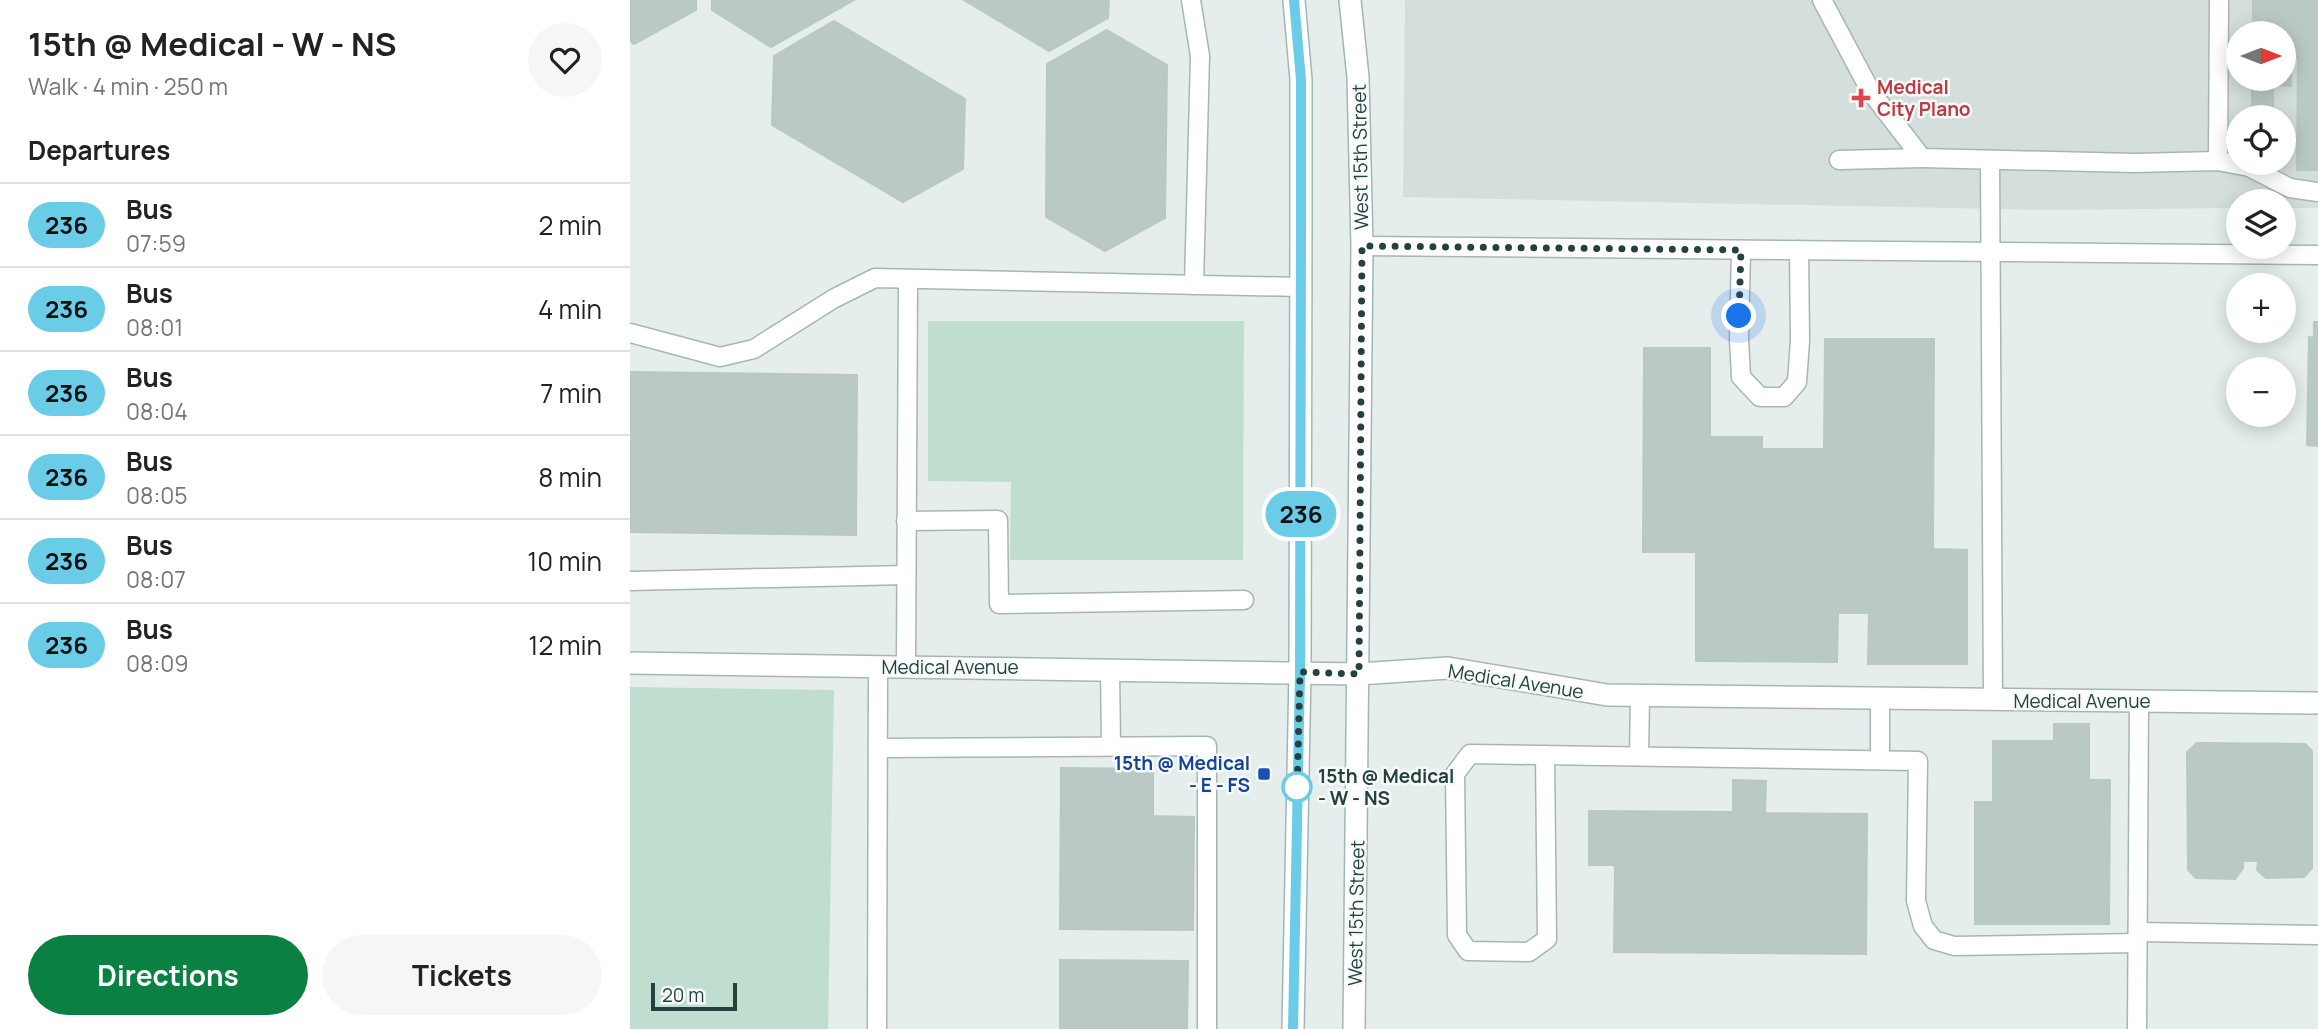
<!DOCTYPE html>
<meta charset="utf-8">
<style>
body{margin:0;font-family:Manrope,sans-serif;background:#f6f6f6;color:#222;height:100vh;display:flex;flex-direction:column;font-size:26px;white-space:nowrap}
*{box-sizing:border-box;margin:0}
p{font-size:23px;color:#767676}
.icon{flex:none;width:38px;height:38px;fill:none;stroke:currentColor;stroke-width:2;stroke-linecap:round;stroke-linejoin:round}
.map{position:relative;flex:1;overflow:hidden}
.drawer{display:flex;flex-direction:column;background:#fff;width:630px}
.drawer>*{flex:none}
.badge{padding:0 14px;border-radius:23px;font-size:24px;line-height:46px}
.needle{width:46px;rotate:90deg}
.buttons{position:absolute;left:1596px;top:21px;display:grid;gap:14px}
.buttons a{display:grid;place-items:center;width:70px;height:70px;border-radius:50%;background:#fff;box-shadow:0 4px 18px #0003;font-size:35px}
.scale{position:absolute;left:21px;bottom:18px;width:86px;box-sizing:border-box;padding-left:7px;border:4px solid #24403f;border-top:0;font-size:19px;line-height:24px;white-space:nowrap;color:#24403f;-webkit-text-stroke:5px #f6faf9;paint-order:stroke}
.you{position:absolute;width:35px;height:35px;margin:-18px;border:5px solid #fff;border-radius:50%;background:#1a73e8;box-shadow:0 0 0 10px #1a73e833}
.map>.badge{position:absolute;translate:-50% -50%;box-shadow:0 0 0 4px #fff}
h2{padding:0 28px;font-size:26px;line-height:63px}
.round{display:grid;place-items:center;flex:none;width:74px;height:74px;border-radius:37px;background:#f6f6f6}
.head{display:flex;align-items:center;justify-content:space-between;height:119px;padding:0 28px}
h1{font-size:33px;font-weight:700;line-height:52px}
.button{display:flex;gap:14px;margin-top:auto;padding:14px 28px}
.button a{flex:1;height:80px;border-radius:42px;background:#0b8043;color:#fff;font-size:28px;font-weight:700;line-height:80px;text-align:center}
.button a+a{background:#f6f6f6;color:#222}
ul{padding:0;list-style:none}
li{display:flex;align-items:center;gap:21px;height:84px;padding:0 28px;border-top:2px solid #e0e0e0}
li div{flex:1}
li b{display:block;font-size:26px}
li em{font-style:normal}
li .badge{min-width:77px;font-weight:700;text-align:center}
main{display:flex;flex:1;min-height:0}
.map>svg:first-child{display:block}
</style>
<main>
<section class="drawer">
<div class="head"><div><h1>15th @ Medical - W - NS</h1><p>Walk · 4 min · 250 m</p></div><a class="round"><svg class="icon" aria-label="heart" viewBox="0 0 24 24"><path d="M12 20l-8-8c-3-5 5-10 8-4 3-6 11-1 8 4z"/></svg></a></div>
<h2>Departures</h2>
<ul>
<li><span class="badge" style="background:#6bcce7;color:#111">236</span><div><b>Bus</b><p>07:59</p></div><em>2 min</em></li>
<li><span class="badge" style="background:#6bcce7;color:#111">236</span><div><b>Bus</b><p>08:01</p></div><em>4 min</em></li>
<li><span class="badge" style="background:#6bcce7;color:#111">236</span><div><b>Bus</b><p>08:04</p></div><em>7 min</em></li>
<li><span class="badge" style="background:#6bcce7;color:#111">236</span><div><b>Bus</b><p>08:05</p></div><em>8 min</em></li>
<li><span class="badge" style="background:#6bcce7;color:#111">236</span><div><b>Bus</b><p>08:07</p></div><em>10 min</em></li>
<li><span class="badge" style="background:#6bcce7;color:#111">236</span><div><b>Bus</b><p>08:09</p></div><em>12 min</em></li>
</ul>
<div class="button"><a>Directions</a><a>Tickets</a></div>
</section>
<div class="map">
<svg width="1688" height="1029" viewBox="0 0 1688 1029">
<rect width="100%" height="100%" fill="#e5eeec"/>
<path fill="#d4dedc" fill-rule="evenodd" d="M775,0H1688V208H1654V201H1608V208L1415,210L773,197ZM1608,33H1654V79H1608ZM1608,117H1654V163H1608Z"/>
<g fill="#bfdecf">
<path d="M298,321H614L613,560H380L381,482L298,481Z"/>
<path d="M0,687L204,690L198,1029H0Z"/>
</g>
<g fill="#bbc9c6" stroke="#b8c8c5" stroke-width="2">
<path d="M0,0H66V10L4,44L0,41Z"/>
<path d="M82,0H224L141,47L82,10Z"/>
<path d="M334,0H479L478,18L419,51Z"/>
<path d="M1623,0H1688V170H1667L1668,57H1661V86L1643,85V117H1622V79H1654V33H1623Z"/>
<path d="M204,21L335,99L333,169L273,202L142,125L144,56Z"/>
<path d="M477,30L537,65L535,218L475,251L416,217L417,64Z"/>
<path d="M1684,322H1688V446L1677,445L1679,337L1684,338Z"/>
<path d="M1195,339H1304L1303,549L1337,550V664H1238L1239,613H1208L1207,662L1066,661V552H1013L1014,348H1080V437H1132V449H1194Z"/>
<path d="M0,372L227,375L226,535L0,532Z"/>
<path d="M1424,724H1459V780H1480L1479,924H1345V802H1363V741H1424Z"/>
<path d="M1567,743L1675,744L1682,751V868L1674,877L1636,878L1627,870L1628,861H1613V868L1605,879L1566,878L1558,870L1557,752Z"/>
<path d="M431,768L523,769V816L564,817L563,930L430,929Z"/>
<path d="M1103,780L1136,781L1135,813L1237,814L1236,954L984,952L985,865H959V811L1103,812Z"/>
<path d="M430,960L558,961L557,1029H430Z"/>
</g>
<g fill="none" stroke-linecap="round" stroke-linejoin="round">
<g stroke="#a7b6b5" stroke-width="21">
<g id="lane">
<path d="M561,0L570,56L564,285"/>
<path d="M1192,0L1241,92L1292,158L1504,163L1588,161L1619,167L1660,188L1688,192"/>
<path d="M1209,160L1292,158"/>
<path d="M1360,160L1363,700"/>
<path d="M1588,161L1589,0"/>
<path d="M732,246L1688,255"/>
<path d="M1111,250L1109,339L1111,377L1130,397H1154L1167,382L1170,341L1169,250"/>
<path d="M0,333L90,357L124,349L203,299L245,278L670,287"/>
<path d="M276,521L368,520L369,604L614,600"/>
<path d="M0,581L276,575"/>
<path d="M276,666L278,280"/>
<path d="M480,669L481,746"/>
<path d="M249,748L577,746V1029"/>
<path d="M915,755L917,939L899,952L838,951L827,935L825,774L840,754L1288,761L1286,901L1293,926L1304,940L1324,946L1507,943"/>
<path d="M1009,756L1010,696"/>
<path d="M1250,760V698"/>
<path d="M1508,932L1688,935"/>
<path d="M247,1029L248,667"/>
<path d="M1507,1029L1509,701"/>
</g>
</g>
<g stroke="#a7b6b5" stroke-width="24">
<path id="street" d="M0,663L729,674L818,668L977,695L1688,703"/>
</g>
<g stroke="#a1b7b5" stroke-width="24">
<g id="secondary">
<path d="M720,0L728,77L732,246L724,1029"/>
<path d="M663,1029L670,672L671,222V80L664,0"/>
</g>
</g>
<use href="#lane" stroke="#fff" stroke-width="18"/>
<use href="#street" stroke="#fff" stroke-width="21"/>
<use href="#secondary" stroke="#fff" stroke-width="21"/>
</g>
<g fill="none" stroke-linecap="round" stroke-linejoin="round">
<g stroke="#fff" stroke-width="16">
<path id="line" d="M663,1029L670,672L671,222V80L664,0"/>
</g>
<use href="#line" stroke="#6bcce7" stroke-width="10"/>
<path stroke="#24403f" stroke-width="7" stroke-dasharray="0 12.6" d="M667,787V797L670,672L729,674L732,246L1111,250L1109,316"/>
</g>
<path fill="#e0444e" stroke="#f6faf9" stroke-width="2.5" d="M1227.5 87.5h7v7h7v7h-7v7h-7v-7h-7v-7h7z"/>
<rect fill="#1a4fb4" stroke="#f6faf9" stroke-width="2.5" x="627" y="767" width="14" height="14" rx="3.5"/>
<circle fill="#fff" stroke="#6bcce7" stroke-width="3.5" cx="667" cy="787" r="14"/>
<g text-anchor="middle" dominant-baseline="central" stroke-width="5" stroke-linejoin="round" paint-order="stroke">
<g font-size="19" font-weight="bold" fill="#be3a42" stroke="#f6faf9" text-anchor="start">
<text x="1247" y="87">Medical<tspan x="1247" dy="22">City Plano</tspan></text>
</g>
<g font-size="19" fill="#24403f" stroke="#f6faf9">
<text transform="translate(730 157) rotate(-91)">West 15th Street</text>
<text x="320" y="667">Medical Avenue</text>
<text transform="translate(886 681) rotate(9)">Medical Avenue</text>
<text x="1452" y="701">Medical Avenue</text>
<text transform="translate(726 913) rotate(-89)">West 15th Street</text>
</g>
<g font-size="19" font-weight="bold" fill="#164399" stroke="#f6faf9" text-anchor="end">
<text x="620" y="763">15th @ Medical<tspan x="620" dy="22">- E - FS</tspan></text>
</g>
<g font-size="19" font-weight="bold" fill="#24403f" stroke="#f6faf9" text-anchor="start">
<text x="688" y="776">15th @ Medical<tspan x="688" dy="22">- W - NS</tspan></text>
</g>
</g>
</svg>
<div class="buttons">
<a><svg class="needle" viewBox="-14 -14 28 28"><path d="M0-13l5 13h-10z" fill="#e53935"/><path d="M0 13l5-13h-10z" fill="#767676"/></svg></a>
<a><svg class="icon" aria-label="locate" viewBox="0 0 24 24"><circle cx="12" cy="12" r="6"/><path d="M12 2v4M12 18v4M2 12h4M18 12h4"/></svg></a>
<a><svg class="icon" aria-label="layers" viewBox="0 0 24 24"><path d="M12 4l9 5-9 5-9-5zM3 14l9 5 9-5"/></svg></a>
<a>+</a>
<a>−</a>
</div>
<div class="scale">20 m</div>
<div class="you" style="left:1109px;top:316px"></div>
<b class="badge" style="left:671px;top:514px;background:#6bcce7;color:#111">236</b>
</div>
</main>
